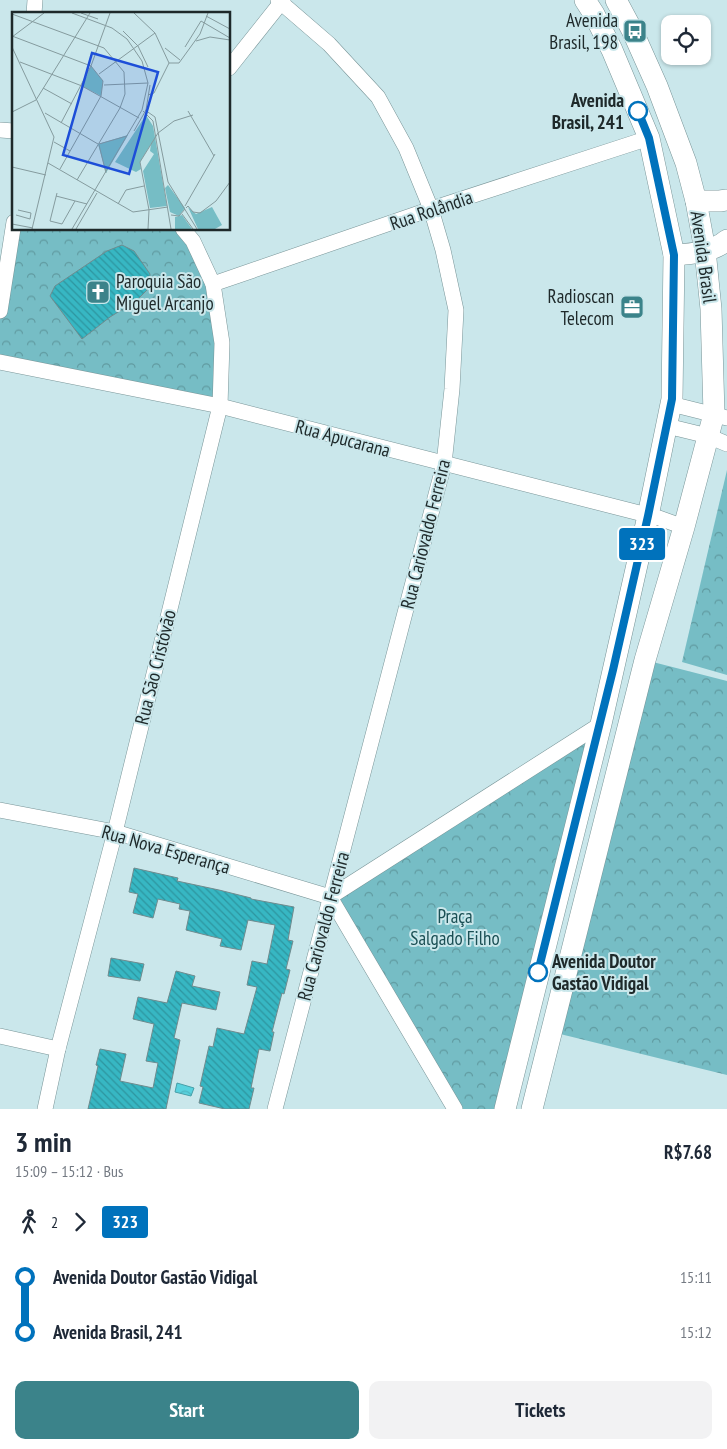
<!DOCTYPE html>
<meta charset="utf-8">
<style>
body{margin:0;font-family:"PT Sans Narrow",sans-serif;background:#f2f2f3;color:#1f2937;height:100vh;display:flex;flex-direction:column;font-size:19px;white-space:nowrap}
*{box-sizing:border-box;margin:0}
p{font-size:16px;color:#747a83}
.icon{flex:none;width:28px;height:28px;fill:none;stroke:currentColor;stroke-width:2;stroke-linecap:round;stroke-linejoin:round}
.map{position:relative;height:1109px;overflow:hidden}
.drawer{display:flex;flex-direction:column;background:#fff;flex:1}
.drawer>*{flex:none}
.badge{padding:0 10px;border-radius:4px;font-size:18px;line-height:32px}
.buttons{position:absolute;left:661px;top:15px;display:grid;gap:10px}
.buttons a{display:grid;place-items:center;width:50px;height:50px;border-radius:10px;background:#fff;box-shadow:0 1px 4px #0004;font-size:25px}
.map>.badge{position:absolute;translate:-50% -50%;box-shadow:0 0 0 2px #fff}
.legs{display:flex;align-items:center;gap:8px;height:55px;padding:0 15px;font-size:16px}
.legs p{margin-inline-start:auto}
.head{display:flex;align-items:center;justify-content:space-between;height:85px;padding:0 15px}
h1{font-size:28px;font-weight:600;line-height:38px}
.button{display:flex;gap:10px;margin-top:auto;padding:10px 15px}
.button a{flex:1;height:58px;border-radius:10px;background:#3b838a;color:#fff;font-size:20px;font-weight:600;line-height:58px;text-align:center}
.button a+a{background:#f2f2f3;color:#1f2937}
ul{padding:0 15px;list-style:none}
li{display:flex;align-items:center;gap:18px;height:55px;font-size:19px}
li i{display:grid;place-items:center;width:8px;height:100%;margin:0 6px;background:currentColor}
li i::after{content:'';width:12px;height:12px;margin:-6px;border:4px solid;border-radius:50%;background:#fff}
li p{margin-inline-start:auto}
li:first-child i{background:linear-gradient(#0000 50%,currentColor 0)}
li:last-child i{background:linear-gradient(currentColor 50%,#0000 0)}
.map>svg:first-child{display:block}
</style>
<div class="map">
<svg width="727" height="1109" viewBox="0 0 727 1109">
<defs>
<pattern id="park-crowns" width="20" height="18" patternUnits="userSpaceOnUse" patternTransform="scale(1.25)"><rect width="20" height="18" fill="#76bdc5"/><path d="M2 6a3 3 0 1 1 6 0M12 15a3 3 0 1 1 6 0" fill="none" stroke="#609aa0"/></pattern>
<pattern id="water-waves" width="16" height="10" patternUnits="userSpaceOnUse" patternTransform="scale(1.25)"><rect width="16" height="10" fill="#59d2de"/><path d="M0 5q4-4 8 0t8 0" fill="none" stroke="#4db4bf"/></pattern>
<pattern id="building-back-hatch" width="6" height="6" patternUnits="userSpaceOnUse" patternTransform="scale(1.25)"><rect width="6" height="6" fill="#37b7c3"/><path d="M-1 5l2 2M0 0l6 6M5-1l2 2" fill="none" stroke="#2e959f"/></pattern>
</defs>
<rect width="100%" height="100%" fill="#cae7eb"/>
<g fill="url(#park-crowns)">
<path d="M14,229H183L213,284L220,404L0,362V311Z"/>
<path d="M727,470V675L682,662Z"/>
<path d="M645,660L727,681V1075L552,1032Z"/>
<path d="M601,724L506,1109H455L330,897Z"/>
</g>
<path fill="url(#water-waves)" stroke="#479fa8" d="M177,1083L194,1088L191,1096L175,1092Z"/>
<g fill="url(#building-back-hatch)" stroke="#6f8b8e">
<path d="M122,245L134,251L150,274L149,288L136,301L110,317L82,339L50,296L55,286L107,251Z"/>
<path d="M134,868L178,878L177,881L219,890L251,898V899L294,907L288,940L293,941L286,969L290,970L284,994L282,993L272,1032H274L270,1051L259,1049L251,1088H254L249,1109H225L199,1103L203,1087L200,1086L209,1046L213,1047L217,1028L244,1034L257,987L247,985L252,961L267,964L275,925L248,920L241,950L220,946L222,939L186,930L190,911L179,909L180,904L158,899L153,918L133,913L138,894L129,892Z"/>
<path d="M111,958L144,964L140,981L108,976Z"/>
<path d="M176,971L195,976L192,986L220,992L216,1010L182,1003L174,1038L180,1040L166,1109H88L98,1066L96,1065L100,1049L126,1054L120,1081L153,1088L158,1063L146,1061L154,1024L133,1019L138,997L167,1003Z"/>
</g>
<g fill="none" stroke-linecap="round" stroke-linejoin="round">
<g stroke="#799598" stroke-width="16">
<g id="minor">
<path d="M34,14L35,0"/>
<path d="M229,68L283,0"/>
<path d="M0,130L14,131"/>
<path d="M213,284L431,209L649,138"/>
<path d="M0,311L14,222"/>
<path d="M0,362L220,406L659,518L684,527"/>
<path d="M671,404L727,418"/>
<path d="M667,426L708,436L727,444"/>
<path d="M0,810L115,832L330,897"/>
<path d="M330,897L601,724"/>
<path d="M330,897L455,1109"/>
<path d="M0,1036L58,1049"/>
<path d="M45,1109L58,1049L115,832L220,406L222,343L213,284L193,241L183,229"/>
<path d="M275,1109L444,464L452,389L456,310L443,250L431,209L406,148L378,97L329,44L278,0"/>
</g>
</g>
<g stroke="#799598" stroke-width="22">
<g id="secondary">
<path d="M696,201H720L727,200"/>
<path d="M674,255C692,254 713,252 727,240"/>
<path d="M505,1109L601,724L648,516L672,399L674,255L649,138L612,50L594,14L585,0"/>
<path d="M532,1109L645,660L684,527L714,414L711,309L705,250L696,201L686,163L657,86L632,30L616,0"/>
</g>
</g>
<use href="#minor" stroke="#fff" stroke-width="15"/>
<use href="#secondary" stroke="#fff" stroke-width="21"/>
</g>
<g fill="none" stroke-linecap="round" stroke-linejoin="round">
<g stroke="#fff" stroke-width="11">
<path id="line-1" d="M538,972L613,670L648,516L672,399L674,255L649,138L638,111"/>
</g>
<use href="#line-1" stroke="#0072bc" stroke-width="8"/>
</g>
<defs>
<g id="bus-square" transform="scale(1.25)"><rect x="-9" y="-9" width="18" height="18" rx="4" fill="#3b838a" stroke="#cae7eb"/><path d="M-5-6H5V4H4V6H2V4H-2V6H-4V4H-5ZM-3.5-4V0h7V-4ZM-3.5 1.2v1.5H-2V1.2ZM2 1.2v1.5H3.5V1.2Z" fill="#fff"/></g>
<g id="church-square" transform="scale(1.25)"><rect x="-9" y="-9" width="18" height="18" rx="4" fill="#3b838a" stroke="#cae7eb"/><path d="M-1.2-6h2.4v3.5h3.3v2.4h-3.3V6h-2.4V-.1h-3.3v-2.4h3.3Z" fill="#fff"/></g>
<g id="office-square" transform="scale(1.25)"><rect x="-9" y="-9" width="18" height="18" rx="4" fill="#3b838a" stroke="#cae7eb"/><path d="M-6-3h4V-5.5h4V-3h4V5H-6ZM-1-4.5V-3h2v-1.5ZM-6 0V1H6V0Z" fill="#fff"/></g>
</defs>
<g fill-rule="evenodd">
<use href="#bus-square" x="635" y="31"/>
<use href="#church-square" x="98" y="292"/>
<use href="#office-square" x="632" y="307"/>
</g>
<g fill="#fff" stroke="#0072bc" stroke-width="2.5">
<circle cx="638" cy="111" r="9"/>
<circle cx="538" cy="972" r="9"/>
</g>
<g text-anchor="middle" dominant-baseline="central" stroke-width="4" stroke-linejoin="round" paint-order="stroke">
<g font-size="19" fill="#1e292a" stroke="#cae7eb" text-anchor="end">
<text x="618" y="20">Avenida<tspan x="618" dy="22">Brasil, 198</tspan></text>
<text x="116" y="281" text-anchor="start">Paroquia São<tspan x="116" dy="22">Miguel Arcanjo</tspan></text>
<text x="614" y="296">Radioscan<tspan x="614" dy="22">Telecom</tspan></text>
</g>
<g font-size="19" font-weight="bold" fill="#1e292a" stroke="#cae7eb" text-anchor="end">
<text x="624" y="100">Avenida<tspan x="624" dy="22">Brasil, 241</tspan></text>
<text x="552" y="961" text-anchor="start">Avenida Doutor<tspan x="552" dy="22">Gastão Vidigal</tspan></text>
</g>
<g font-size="19" fill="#1e292a" stroke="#cae7eb">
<text transform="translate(431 210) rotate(-19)">Rua Rolândia</text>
<text transform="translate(704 257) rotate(82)">Avenida Brasil</text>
<text transform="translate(343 438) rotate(15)">Rua Apucarana</text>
<text transform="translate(425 534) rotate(-76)">Rua Cariovaldo Ferreira</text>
<text transform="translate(155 667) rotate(-76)">Rua São Cristóvão</text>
<text transform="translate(166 849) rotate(16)">Rua Nova Esperança</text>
<text transform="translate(323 926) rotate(-75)">Rua Cariovaldo Ferreira</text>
</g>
<g font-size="19" fill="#1a4f54" stroke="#cae7eb">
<text x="455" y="916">Praça<tspan x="455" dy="22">Salgado Filho</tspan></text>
</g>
</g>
<g transform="translate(12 12)">
<rect width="218" height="218" fill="#cae7eb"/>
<path d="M79,54L91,69L89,84L70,74ZM134,103L141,114L155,194L138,196L131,159L142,142L138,139L139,132L128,150L129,157L124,160L103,150ZM116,123L94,161L86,132ZM156,173L173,196L167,204L158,200L153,176ZM176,195L184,202L200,195L210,213L203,217H186ZM170,203L180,217H163V205Z" fill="#76bdc5"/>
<path fill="none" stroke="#859b9e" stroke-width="1" d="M60,1L100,16L115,27L130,49L136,71L130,98L60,217M69,1L86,7M122,1L143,21L157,51L142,81L136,83M0,2L92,36L112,60L113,82L108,96L65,168M194,4L218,17M111,19L126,34L136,55M0,24L79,54L91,69L89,84L48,157M0,25L32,1M184,29L198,25L218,28M0,35L42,125L20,217M173,35L189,9L218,26M153,36L168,48M8,50L70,74L127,106M157,51H167L188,22L196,1M87,62L143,21M92,73L136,71M31,76L60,92M133,98L143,105L156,170L185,217M131,99L141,109L159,217M176,99L202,144M0,100L24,88L78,1M33,101L86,132M49,111L79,54L98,1M122,119L134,98L138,73M42,130L58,139M87,132L115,124M87,133L94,161M36,151L121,200L156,195M0,155L34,163M45,181L38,209L50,212L63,189M44,184L75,192M106,192L114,178L132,174M173,194L203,142M174,196L176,194L181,200L188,201L204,189L218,170M170,202L181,217M4,203L18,207L19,201L6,198M159,203L167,204L173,197M0,212L21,216M64,217L85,181M136,217L137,198L128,150L146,121L162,109L181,103"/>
<path fill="#1d4ed8" fill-opacity="0.15" stroke="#1d4ed8" stroke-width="2.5" d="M80,41L146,60L117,162L51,143Z"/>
<rect width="218" height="218" fill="none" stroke="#1e292a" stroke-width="2.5"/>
</g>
</svg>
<div class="buttons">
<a><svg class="icon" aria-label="locate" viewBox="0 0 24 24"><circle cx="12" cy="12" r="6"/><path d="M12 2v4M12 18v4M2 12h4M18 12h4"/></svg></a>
</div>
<b class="badge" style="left:642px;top:544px;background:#0072bc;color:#fff">323</b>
</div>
<section class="drawer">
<div class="head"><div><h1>3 min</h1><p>15:09 – 15:12 · Bus</p></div><b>R$7.68</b></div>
<div class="legs"><svg class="icon" aria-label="walk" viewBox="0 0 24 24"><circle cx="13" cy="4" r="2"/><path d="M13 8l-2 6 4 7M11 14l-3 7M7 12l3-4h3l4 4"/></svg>2<svg class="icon" aria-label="forward" viewBox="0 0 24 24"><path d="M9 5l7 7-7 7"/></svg><b class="badge" style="background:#0072bc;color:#fff">323</b></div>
<ul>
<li><i style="color:#0072bc"></i><b>Avenida Doutor Gastão Vidigal</b><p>15:11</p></li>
<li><i style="color:#0072bc"></i><b>Avenida Brasil, 241</b><p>15:12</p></li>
</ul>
<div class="button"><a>Start</a><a>Tickets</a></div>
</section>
